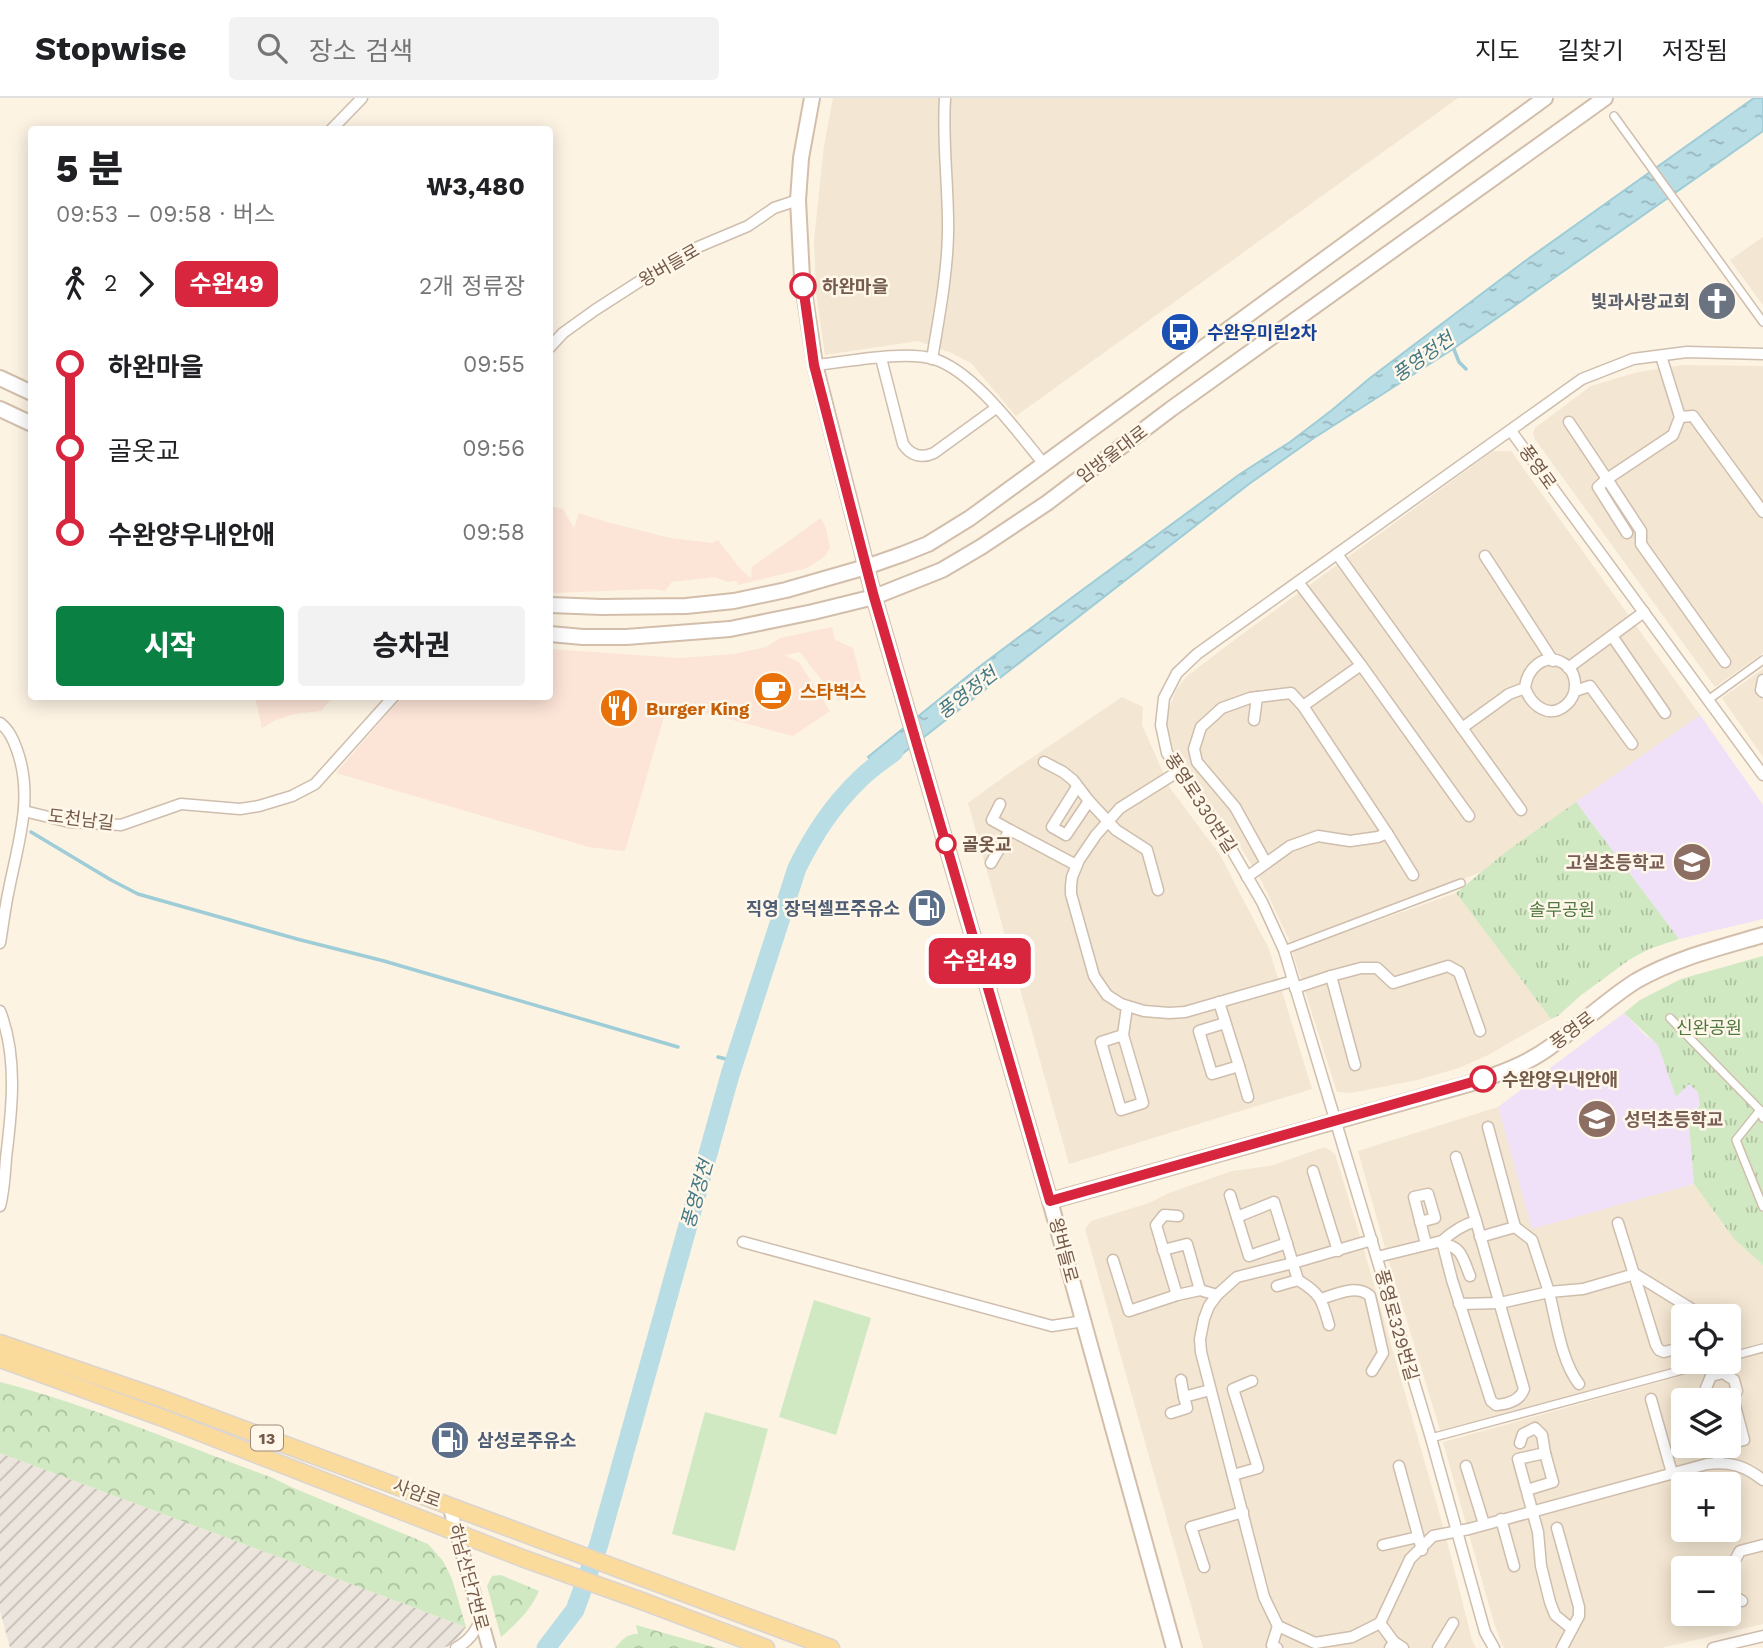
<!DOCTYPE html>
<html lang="ko">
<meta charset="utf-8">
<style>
body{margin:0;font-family:"Work Sans","Noto Sans KR",sans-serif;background:#f2f2f2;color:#202124;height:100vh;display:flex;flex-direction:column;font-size:26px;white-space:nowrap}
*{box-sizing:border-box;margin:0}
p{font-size:23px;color:#757577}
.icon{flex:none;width:38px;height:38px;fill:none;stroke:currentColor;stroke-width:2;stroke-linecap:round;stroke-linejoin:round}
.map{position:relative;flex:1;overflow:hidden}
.side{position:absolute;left:28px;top:28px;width:525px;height:574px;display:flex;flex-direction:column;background:#fff;border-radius:7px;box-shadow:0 4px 18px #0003}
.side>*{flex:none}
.badge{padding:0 14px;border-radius:10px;font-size:24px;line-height:46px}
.tools{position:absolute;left:1671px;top:1206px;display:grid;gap:14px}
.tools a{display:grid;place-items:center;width:70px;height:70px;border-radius:7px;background:#fff;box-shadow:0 4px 18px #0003;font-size:35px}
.map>.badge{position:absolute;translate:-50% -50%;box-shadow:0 0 0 4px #fff}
.legs{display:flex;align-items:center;gap:10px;height:77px;padding:0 28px;font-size:23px}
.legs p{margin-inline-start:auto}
.headline{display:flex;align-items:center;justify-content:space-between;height:119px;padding:0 28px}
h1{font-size:38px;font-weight:800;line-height:52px}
.action{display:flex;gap:14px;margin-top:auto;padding:14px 28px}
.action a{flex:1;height:80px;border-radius:7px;background:#0b8043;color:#fff;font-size:28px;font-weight:800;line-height:80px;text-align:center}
.action a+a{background:#f2f2f2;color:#202124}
ul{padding:0 28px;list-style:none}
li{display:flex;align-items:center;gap:24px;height:84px;font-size:26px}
li i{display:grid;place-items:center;width:10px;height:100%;margin:0 9px;background:currentColor}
li i::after{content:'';width:18px;height:18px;margin:-9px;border:5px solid;border-radius:50%;background:#fff}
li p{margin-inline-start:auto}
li:first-child i{background:linear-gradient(#0000 50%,currentColor 0)}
li:last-child i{background:linear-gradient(currentColor 50%,#0000 0)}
header{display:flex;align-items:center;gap:42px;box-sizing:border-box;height:98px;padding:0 35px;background:#fff;border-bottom:2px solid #e0e0e0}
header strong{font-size:33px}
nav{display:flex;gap:38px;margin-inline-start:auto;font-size:24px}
.search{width:490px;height:63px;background:#f2f2f2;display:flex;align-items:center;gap:18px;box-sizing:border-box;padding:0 24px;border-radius:7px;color:#757577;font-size:26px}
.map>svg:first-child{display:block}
</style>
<header>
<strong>Stopwise</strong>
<div class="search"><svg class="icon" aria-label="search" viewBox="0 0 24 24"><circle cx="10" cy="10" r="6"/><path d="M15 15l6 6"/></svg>장소 검색</div>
<nav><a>지도</a><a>길찾기</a><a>저장됨</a></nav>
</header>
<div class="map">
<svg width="1763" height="1550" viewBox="0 0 1763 1550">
<defs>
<pattern id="industrial-furrows" width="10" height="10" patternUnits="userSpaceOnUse" patternTransform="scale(1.75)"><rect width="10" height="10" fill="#ebe5de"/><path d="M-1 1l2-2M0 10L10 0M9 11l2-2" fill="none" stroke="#c3bdb6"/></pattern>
<pattern id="forest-crowns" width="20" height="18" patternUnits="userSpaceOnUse" patternTransform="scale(1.75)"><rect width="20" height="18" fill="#d0e9c2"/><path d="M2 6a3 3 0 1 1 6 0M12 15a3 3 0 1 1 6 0" fill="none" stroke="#adc0a0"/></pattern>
<pattern id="park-tufts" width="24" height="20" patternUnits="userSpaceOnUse" patternTransform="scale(1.75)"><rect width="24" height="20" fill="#d0e9c2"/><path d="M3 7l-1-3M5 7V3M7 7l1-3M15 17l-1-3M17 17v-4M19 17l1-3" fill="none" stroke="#adc0a0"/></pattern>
<pattern id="water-ripples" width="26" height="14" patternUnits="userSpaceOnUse" patternTransform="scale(1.75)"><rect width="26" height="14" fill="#b8dde5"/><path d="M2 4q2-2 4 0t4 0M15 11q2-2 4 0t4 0" fill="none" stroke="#9ab6bc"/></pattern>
</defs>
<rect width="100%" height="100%" fill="#fcf3e3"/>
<g fill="#f3e6d2" fill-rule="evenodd">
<path d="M833,0H1458L1016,318L971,265L949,254L918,243L825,257L816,194L814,142L824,48Z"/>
<path d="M1763,139V207L1730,162Z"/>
<path d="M1683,267L1763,268V555L1715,589L1534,340L1533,335L1535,330L1591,288L1638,274Z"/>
<path d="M1493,353H1511L1700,617L1507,753L1482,774L1290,844L1263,786L1233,736L1173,654L1166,632L1169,611L1176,592L1186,579L1233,543Z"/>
<path d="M1763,571V659L1722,600Z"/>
<path d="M1122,599L1143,609L1142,627L1170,690L1220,757L1269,851L1312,991L1069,1066L968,705L1005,678Z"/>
<path d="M1456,795L1551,921L1488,957L1459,970L1417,982L1351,995L1337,994L1292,853Z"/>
<path d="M1498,1009L1532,1130L1694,1086L1735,1142L1763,1167V1245L1729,1254V1218H1684V1264H1695L1440,1332L1387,1157L1358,1053Z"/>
<path d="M1325,1049L1335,1056L1362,1145L1445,1435L1472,1542L1476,1550H1203L1085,1131L1091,1123L1149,1105L1169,1095L1232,1073L1270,1068Z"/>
<path d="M1763,1255V1526L1661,1550H1505L1502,1547L1494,1525L1443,1344ZM1684,1302H1729V1348H1684ZM1684,1386H1729V1432H1684ZM1684,1470H1729V1516H1684Z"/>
</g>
<g fill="#fce4d7">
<path d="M550,408L563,411L574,430L579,415L607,424L670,440L712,445L718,442L741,472L751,480L752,469L821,420L826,430L830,450L824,459L807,470L738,487L736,483L728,484L715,479L672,484L665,493L651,491L555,495L550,494Z"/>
<path d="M832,529L835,542L853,550L862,585L838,603L800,554L784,557L799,564L830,613L793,638L668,605L625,753L589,749L336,675L402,599L550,598V551L679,560L734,556L766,549L780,540Z"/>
<path d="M255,599V598L333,599L321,613L294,616L276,622L262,630Z"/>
</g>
<path fill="url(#industrial-furrows)" d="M0,1355L466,1529L453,1547L442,1550H10L0,1513Z"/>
<g fill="#f0e0f8">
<path d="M1700,617L1763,707V821L1679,841L1576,704Z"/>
<path d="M1624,915L1645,937L1658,946L1676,999L1689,985L1695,989L1699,994L1700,1006L1689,1027L1694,1086L1532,1131L1498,1009Z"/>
</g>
<g fill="url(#forest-crowns)">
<path d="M0,1284C93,1308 182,1347 273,1380L291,1389L428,1446L443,1463L452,1481L466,1529L0,1355Z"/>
<path d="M501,1477L539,1493C530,1513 517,1525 501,1539L487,1488L492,1478Z"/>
<path d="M636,1527L717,1550H615C622,1542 627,1535 638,1536Z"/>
</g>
<g fill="url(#park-tufts)">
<path d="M1576,704L1679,841L1649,851L1629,862L1580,898L1558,918L1551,921L1456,795L1507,753Z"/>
<path d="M1763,858V1167L1735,1142L1694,1086L1689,1027L1700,1007L1698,994L1689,986L1676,999L1658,947L1624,915L1640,902L1681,881Z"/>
</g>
<g fill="#d0e9c2">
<path d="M814,1202L871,1220L836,1337L779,1319Z"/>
<path d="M705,1314L768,1331L735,1453L672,1436Z"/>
</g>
<path fill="url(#water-ripples)" stroke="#9eccd7" stroke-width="2" d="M1754,0H1763V33L1453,251L1314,340L1249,386L879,674L868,659L979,569L1070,501L1240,376L1290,344L1332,312L1370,280L1525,163Z"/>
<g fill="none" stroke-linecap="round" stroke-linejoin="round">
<g stroke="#9eccd7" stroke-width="3.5">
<path d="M1453,249L1459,264L1466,271"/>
<path d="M31,734L111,782L138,796L297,841L384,863L678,949"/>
<path d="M718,959L734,963"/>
</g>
<path stroke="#b8dde5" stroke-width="19" d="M546,1550L575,1512L599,1446L730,977L797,770C814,736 832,708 860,681C870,671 882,663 894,654"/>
<g stroke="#cfbead" stroke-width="10">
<g id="pedestrian">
<path d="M1614,18L1763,224"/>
<path d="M1708,602L1763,562"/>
<path d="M1284,852L1461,785"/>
<path d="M1670,920L1760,1012L1763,1020"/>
<path d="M1760,1012L1736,1042L1763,1109"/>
<path d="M1729,1259L1763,1250"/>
<path d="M1431,1340L1712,1264"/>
</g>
</g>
<g stroke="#cfbead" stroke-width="13">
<g id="minor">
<path d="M331,32L362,0"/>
<path d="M550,249L563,235L595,212L671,163L698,149L748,128L774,110L798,102"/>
<path d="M881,260L903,346C910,357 921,361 934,355L996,310"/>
<path d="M932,261C939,219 947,178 948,136C949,91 942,46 945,0"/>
<path d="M815,267C847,264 904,252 934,261C973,273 1017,333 1043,365"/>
<path d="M1680,319L1693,318L1763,414"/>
<path d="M1569,324L1607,381L1673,337L1680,319L1661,258"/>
<path d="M1511,333L1763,677"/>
<path d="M1627,435L1598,389L1607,381L1641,433V446L1725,564"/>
<path d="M1337,456L1521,712"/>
<path d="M1485,458L1553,563"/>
<path d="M1298,484L1361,567"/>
<path d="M1612,538L1665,615"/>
<path d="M1568,570L1644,514"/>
<path d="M1763,582L1761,592L1763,594"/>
<path d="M1575,593L1590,588L1632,646"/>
<path d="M1254,622L1257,599"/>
<path d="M0,625C9,632 13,641 17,652C34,699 18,745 9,791C5,809 3,827 0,845"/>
<path d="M1462,630L1509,596L1525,590C1527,571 1544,554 1563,565C1578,574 1579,596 1566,607C1549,622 1531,607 1525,590"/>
<path d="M1044,664L1063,674L1073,682L1089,703L1116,732L1147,752L1158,792"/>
<path d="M1179,673L1120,710L1096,737L1079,762L1072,779L1071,788V796L1094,878L1107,897L1121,906L1144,913L1169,915L1185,914L1293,883"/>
<path d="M1077,689L1052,729L1066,737L1089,703"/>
<path d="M1000,706L992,722L1010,732"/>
<path d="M24,713L69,724L121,727L181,706L240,711L259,708L292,698L315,686L394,598"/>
<path d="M1387,735L1303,608L1361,567L1469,718"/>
<path d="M991,765L1010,732L1076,767"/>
<path d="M1266,765L1235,709L1197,664L1194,651L1201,629L1222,610L1250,600L1291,595L1303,608"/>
<path d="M1247,779L1290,748L1318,738L1350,743L1378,739L1387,735L1413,777"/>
<path d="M1331,878L1361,870H1377L1393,885L1448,868L1459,874L1480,933"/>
<path d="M1295,890L1331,878L1355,967"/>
<path d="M1219,904L1239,968L1212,976L1199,933L1225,925"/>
<path d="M0,913C18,959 12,1012 6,1060C5,1076 4,1093 0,1108"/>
<path d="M1123,937L1101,944L1121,1012L1143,1005L1123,937L1127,909"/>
<path d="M1239,968L1248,999"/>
<path d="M1488,1029L1515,1129"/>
<path d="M1313,1073L1338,1153"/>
<path d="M1230,1097L1249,1158L1287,1145"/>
<path d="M1237,1119L1274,1104L1298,1182C1321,1196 1322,1202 1329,1227"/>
<path d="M1420,1124L1435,1120L1428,1096L1414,1099L1426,1146"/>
<path d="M1618,1125L1656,1247L1659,1252L1664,1254L1684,1249"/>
<path d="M1480,1139L1515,1129L1532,1142L1549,1194L1583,1191L1635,1176L1703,1218"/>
<path d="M1372,1142L1293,1165L1237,1179L1217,1197L1209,1208L1204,1221L1200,1241L1201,1254L1264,1499L1278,1528L1315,1545L1352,1539L1380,1525L1410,1461L1433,1438L1469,1431L1707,1366C1730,1363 1745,1368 1763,1382"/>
<path d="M1442,1143C1452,1134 1462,1127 1476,1123L1456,1059"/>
<path d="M743,1144L1052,1228L1084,1223"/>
<path d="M1442,1146C1462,1148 1463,1161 1470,1178"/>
<path d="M1163,1152L1187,1146L1200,1192"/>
<path d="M1377,1159L1442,1143L1452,1182L1491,1303L1496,1307C1508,1306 1520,1303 1524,1291L1476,1123"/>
<path d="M1113,1162L1129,1213L1177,1197L1200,1192L1217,1197"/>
<path d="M1277,1188L1298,1182"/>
<path d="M1177,1197L1156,1127L1164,1117L1178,1118"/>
<path d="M1321,1201C1337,1196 1357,1186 1370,1198L1383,1255L1372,1273"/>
<path d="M1459,1206L1500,1205L1549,1194C1556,1222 1561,1263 1579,1286"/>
<path d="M1729,1234L1733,1236L1729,1237"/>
<path d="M1181,1282L1184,1299"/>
<path d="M1706,1290L1711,1278L1723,1275L1734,1282L1737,1293L1733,1300"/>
<path d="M1651,1301L1672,1375"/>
<path d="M1727,1302L1733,1300L1744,1342L1729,1346"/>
<path d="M1171,1315L1187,1310L1184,1299L1210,1292"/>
<path d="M1520,1345L1523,1336L1535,1330L1542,1337L1545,1355"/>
<path d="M1715,1348L1719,1364"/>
<path d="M1399,1368L1422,1452"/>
<path d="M1466,1368L1484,1426"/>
<path d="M1233,1377L1258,1370L1233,1291L1252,1283"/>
<path d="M1527,1392L1553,1384L1545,1355L1518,1361L1538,1434L1541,1468L1550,1504L1555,1517L1572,1531L1562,1550"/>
<path d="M1501,1421L1514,1468"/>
<path d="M1557,1430L1579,1509V1518L1572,1531"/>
<path d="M1383,1447L1418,1439"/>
<path d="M1204,1469L1191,1429L1243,1414"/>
<path d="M1729,1473L1740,1453L1763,1447"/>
<path d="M1729,1495L1742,1503"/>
<path d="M1380,1525L1394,1544"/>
<path d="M456,1550C469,1543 474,1535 481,1522"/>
<path d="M1277,1550L1272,1547L1278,1528"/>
<path d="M1390,1550L1394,1544L1403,1550"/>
<path d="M1438,1550L1453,1525"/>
<path d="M1494,1550L1485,1534L1431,1340L1284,852L1262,804L1226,742L1167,655L1161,627L1164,600L1177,575L1197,556L1582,281L1633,261L1687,254L1763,256"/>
<path d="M1713,1550L1763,1538"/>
</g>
</g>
<g stroke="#cfbead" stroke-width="16">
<path id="tertiary" d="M449,1407L489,1550"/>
</g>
<g stroke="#d2beaa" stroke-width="18">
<g id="secondary">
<path d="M812,0L801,60L798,102L802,180L815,267L874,499L1050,1103L1174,1550"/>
<path d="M0,280L32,295"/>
<path d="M0,311L32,326"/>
<path d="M550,507L602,509L686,508L734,503L786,492L866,469L903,456L928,446L970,420L1545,0"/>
<path d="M550,536L583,539H626L730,531L813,514L874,499L942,472L981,449L1047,405L1171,311L1605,0"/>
<path d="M1050,1103L1472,985C1499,976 1527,966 1550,949C1579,928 1606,902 1636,883C1676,860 1719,850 1763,837"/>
</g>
</g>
<g stroke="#dbd4d0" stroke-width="19">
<g id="primary">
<path d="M0,1245L157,1299L831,1550"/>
<path d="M0,1261L160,1319L522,1460L642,1503L766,1550"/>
</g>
</g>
<use href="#pedestrian" stroke="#fff" stroke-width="7"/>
<use href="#minor" stroke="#fff" stroke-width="10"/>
<use href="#tertiary" stroke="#fff" stroke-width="12"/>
<use href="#secondary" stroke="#fff" stroke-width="14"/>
<use href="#primary" stroke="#fadb9c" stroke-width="16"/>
</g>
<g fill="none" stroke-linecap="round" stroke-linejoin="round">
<g stroke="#fff" stroke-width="16">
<path id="line-1" d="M803,188L814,267L874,499L1050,1103L1483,981"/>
</g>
<use href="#line-1" stroke="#d7263d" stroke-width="10"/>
</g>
<defs>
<g id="church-disc" transform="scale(2.0125)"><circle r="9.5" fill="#6b7280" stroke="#fff7e9"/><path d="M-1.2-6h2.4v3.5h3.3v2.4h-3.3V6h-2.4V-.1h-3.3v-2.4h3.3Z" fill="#fff"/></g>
<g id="bus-disc" transform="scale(2.0125)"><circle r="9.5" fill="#1a4fb4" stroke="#fff7e9"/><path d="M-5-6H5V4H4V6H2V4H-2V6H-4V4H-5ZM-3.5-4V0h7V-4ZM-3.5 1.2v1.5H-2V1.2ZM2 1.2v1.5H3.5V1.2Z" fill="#fff"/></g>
<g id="cafe-disc" transform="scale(2.0125)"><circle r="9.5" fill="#e8710a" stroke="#fff7e9"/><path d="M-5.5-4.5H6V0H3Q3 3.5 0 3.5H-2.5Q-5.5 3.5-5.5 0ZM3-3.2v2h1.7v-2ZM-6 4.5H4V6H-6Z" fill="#fff"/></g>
<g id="restaurant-disc" transform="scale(2.0125)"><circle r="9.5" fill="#e8710a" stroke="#fff7e9"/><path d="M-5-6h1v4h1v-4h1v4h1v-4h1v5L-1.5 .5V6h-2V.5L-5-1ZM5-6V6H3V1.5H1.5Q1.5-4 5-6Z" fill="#fff"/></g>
<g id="school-disc" transform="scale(2.0125)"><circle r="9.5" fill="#8d6e63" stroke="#fff7e9"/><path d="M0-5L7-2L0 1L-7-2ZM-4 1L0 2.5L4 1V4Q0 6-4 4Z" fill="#fff"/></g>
<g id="fuel-disc" transform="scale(2.0125)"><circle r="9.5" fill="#5c6f8a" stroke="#fff7e9"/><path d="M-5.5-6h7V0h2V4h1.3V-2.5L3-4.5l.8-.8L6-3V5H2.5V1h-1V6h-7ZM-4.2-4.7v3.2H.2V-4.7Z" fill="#fff"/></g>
</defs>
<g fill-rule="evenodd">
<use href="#church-disc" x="1717" y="203"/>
<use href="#bus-disc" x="1180" y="234"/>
<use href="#cafe-disc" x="773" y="593"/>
<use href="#restaurant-disc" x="619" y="610"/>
<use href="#school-disc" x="1692" y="764"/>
<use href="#fuel-disc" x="927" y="810"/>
<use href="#school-disc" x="1597" y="1021"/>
<use href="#fuel-disc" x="450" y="1342"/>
</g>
<g fill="#fff" stroke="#d7263d" stroke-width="3.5">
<circle cx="803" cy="188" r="12"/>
<circle cx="946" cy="746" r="9"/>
<circle cx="1483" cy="981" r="12"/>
</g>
<g text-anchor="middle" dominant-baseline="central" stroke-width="5" stroke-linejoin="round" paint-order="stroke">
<rect fill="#fff7e9" stroke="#9e897a" stroke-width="2" x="251" y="1327.5" width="32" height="25" rx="5"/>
<g font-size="16" font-weight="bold" fill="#745a4a">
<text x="267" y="1340">13</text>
</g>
<g font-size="18" fill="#745a4a" stroke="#fff7e9">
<text transform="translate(669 167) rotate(-30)">왕버들로</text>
<text transform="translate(1112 356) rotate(-37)">임방울대로</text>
<text transform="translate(1538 369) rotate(54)">풍영로</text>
<text transform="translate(1201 705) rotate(57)">풍영로330번길</text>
<text transform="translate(81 721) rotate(7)">도천남길</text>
<text transform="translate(1572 932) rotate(-37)">풍영로</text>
<text transform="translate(1064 1152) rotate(75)">왕버들로</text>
<text transform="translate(1397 1227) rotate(74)">풍영로329번길</text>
<text transform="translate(417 1395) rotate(20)">사암로</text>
<text transform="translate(469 1479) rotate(75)">하남산단7번로</text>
</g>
<g font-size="18" font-weight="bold" fill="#745a4a" stroke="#fff7e9" text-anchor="start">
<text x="822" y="188">하완마을</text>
<text x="962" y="746">골옷교</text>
<text x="1502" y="981">수완양우내안애</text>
</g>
<g font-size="18" font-weight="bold" fill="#5b616d" stroke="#fff7e9" text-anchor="end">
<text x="1690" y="203">빛과사랑교회</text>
</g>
<g font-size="18" font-weight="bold" fill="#164399" stroke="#fff7e9" text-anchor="start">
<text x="1207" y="234">수완우미린2차</text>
</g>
<g font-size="18" font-weight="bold" fill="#c56008" stroke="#fff7e9" text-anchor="start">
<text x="800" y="593">스타벅스</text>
<text x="646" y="610">Burger King</text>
</g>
<g font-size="18" font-weight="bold" fill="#785e54" stroke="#fff7e9" text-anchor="end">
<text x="1665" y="764">고실초등학교</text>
<text x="1624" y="1021" text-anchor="start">성덕초등학교</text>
</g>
<g font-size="18" font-weight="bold" fill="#4e5e75" stroke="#fff7e9" text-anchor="end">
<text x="900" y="810">직영 장덕셀프주유소</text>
<text x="477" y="1342" text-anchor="start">삼성로주유소</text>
</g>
<g font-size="18" fill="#507942" stroke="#fff7e9">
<text x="1562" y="811">솔무공원</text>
<text x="1709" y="929">신완공원</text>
</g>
<g font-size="19" font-style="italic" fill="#437987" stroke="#fff7e9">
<text transform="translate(1423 259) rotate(-36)">풍영정천</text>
<text transform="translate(967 595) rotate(-38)">풍영정천</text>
<text transform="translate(697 1096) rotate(-74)">풍영정천</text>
</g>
</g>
</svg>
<div class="tools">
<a><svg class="icon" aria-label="locate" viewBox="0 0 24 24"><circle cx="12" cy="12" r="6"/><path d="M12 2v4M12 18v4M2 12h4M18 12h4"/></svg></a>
<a><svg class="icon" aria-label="layers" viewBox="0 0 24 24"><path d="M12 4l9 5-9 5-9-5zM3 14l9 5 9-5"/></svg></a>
<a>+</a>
<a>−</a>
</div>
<b class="badge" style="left:980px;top:863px;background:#d7263d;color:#fff">수완49</b>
<section class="side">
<div class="headline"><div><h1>5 분</h1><p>09:53 – 09:58 · 버스</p></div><b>₩3,480</b></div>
<div class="legs"><svg class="icon" aria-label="walk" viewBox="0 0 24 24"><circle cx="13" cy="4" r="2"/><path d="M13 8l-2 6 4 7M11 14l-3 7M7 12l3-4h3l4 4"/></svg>2<svg class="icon" aria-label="forward" viewBox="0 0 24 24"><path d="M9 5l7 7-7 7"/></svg><b class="badge" style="background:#d7263d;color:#fff">수완49</b><p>2개 정류장</p></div>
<ul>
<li><i style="color:#d7263d"></i><b>하완마을</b><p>09:55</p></li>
<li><i style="color:#d7263d"></i><span>골옷교</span><p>09:56</p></li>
<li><i style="color:#d7263d"></i><b>수완양우내안애</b><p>09:58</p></li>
</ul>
<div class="action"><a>시작</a><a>승차권</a></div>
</section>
</div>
